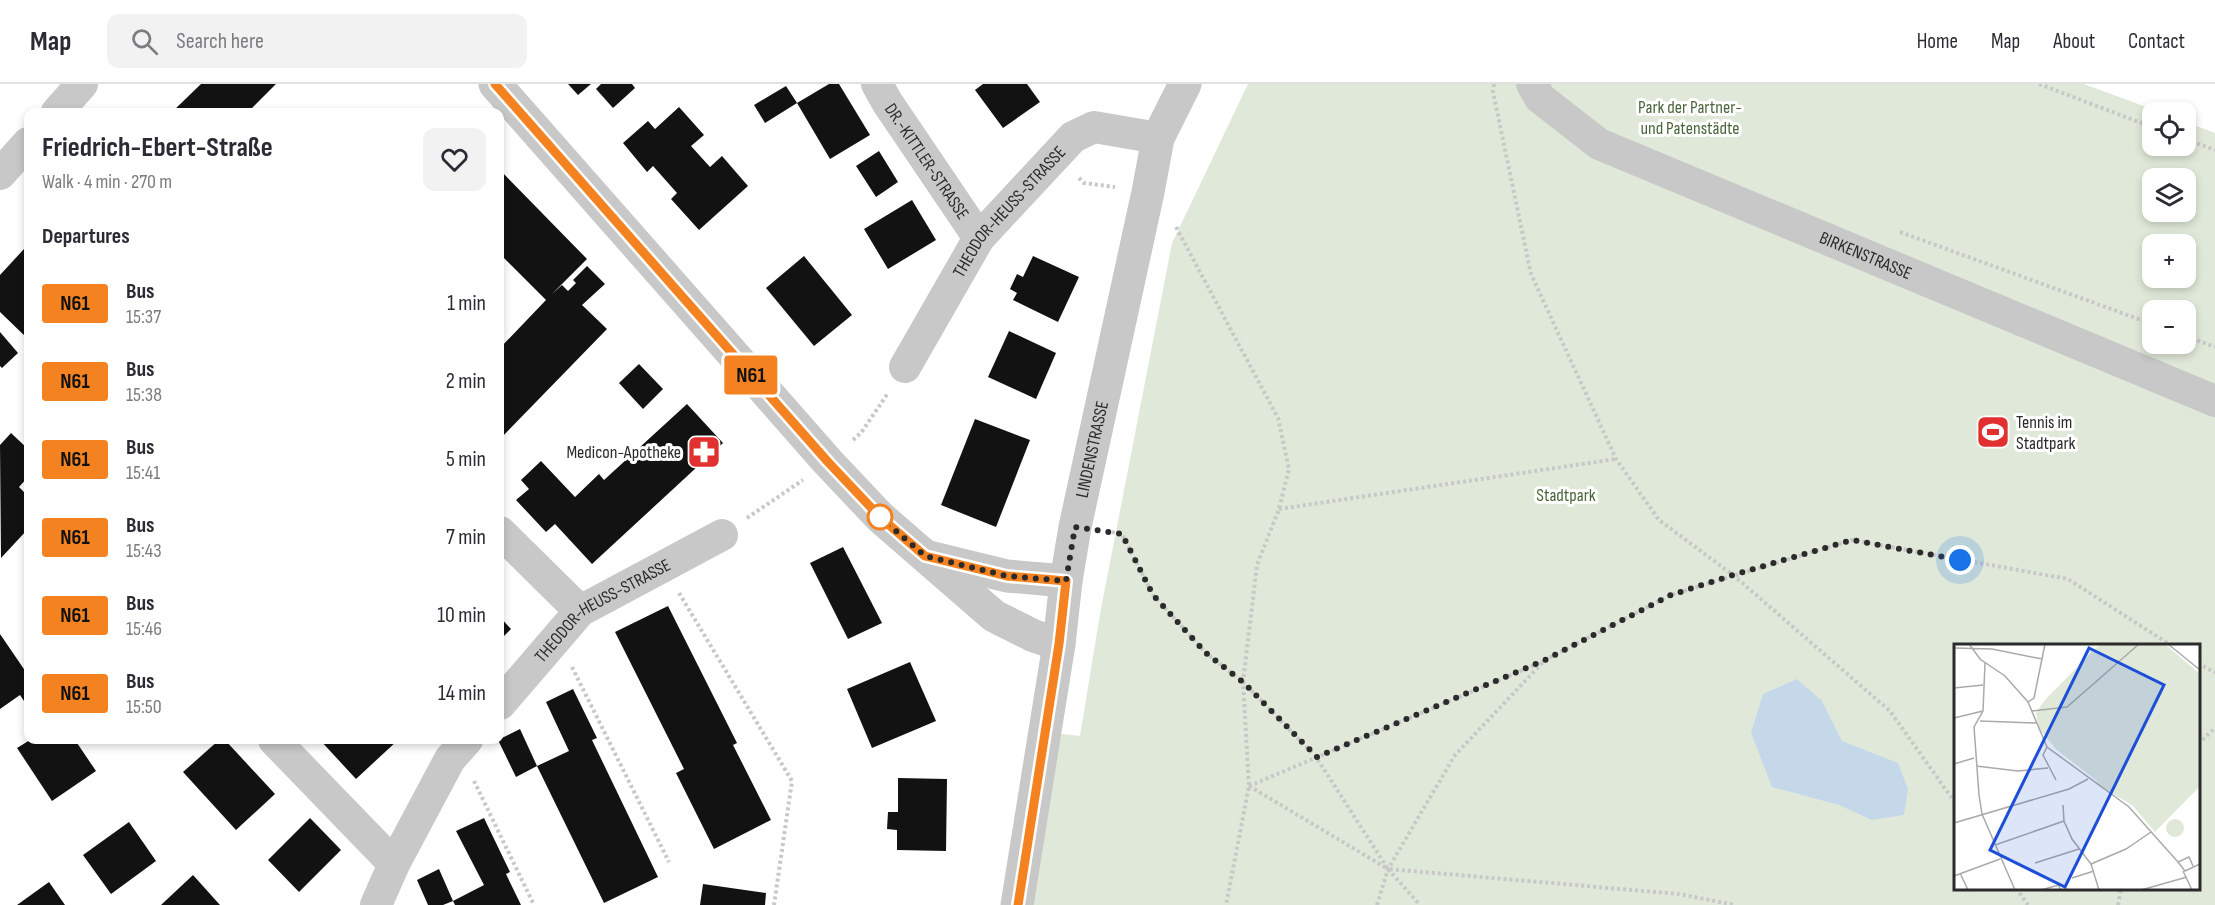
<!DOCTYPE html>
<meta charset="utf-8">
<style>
body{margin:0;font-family:"Sofia Sans Condensed",sans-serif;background:#f2f2f3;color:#2b2b33;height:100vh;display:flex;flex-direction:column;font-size:22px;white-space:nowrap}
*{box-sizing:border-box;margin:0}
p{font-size:20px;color:#7c7c81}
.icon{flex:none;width:33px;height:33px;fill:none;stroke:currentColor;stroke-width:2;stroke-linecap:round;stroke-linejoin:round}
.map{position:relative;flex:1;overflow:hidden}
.sheet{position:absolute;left:24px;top:24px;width:480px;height:636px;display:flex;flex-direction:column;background:#fff;border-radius:12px;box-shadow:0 3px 9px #0003}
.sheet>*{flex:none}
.badge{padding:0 12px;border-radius:4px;font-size:21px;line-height:39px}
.fabs{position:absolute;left:2142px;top:18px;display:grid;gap:12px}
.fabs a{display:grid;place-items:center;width:54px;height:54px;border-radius:12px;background:#fff;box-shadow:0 3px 9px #0003;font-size:30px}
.you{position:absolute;width:30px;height:30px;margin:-15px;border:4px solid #fff;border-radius:50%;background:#1a73e8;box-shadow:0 0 0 9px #1a73e833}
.map>.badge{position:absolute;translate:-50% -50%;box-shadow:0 0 0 3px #fff}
h2{padding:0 18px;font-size:22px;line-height:54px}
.round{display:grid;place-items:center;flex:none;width:63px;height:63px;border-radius:12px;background:#f2f2f3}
.head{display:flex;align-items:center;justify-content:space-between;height:102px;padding:0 18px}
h1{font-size:28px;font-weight:700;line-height:45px}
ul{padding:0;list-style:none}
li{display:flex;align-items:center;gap:18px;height:78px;padding:0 18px}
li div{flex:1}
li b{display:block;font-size:22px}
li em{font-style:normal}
li .badge{min-width:66px;font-weight:700;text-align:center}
header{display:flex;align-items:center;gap:36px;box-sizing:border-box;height:84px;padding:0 30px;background:#fff;border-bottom:2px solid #e1e1e2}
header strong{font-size:28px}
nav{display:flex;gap:33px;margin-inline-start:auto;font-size:21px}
.search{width:420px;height:54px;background:#f2f2f3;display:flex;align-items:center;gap:15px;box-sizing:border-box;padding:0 21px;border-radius:12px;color:#7c7c81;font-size:22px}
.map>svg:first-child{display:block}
</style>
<header>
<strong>Map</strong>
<div class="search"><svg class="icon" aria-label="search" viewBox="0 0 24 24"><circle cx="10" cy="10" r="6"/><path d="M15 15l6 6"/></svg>Search here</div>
<nav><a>Home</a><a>Map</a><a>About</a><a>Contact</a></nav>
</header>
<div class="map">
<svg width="2215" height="821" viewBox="0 0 2215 821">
<rect width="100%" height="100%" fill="#fff"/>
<path fill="#e0e9d9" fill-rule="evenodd" d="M1248,0H2084L2160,28H2152V62H2186V38L2215,49V821H1031L1045,648L1080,652L1100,530L1172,159ZM2152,94H2186V128H2152ZM2152,160H2186V194H2152ZM2152,226H2186V260H2152ZM1956,562H2198V804H1956Z"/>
<path fill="#c5d8e9" d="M1797,595L1822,617L1842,657L1898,679L1908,705L1904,731L1872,736L1839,721L1772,703L1751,649L1763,610Z"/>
<g fill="#121212">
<path d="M201,0H276L248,28H172Z"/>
<path d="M568,0H591L578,11Z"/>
<path d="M601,0H632L635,4L613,24L596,5Z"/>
<path d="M829,0H839L870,51L830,75L797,19Z"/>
<path d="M983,0H1027L1040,18L1003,44L975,6Z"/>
<path d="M786,2L797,19L765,39L754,21Z"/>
<path d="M679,23L704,51L691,62L710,83L722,72L748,102L699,146L671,115L677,109L653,82L647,88L623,59L648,37L655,45Z"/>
<path d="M879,67L898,98L876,113L856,82Z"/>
<path d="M500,86L587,175L552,210L562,201L568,207L576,199L573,196L587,182L605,200L582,221L607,245L500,355V264L546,216L503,173L500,177Z"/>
<path d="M912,116L936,156L888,185L864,145Z"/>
<path d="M24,165L28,169V255L0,228V191Z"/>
<path d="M804,172L852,231L814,262L766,204Z"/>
<path d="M1033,172L1079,193L1058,238L1013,216L1017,209L1010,205L1017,190L1023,193Z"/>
<path d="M1009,247L1056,269L1036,315L988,293Z"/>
<path d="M0,248L18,269L2,284L0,282Z"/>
<path d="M639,280L663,305L643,325L619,299Z"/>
<path d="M687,320L723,359L592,480L555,440L546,448L516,416L529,405L521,396L541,377L575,413L599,390L604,396Z"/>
<path d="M975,335L1030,356L996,443L941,421Z"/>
<path d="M11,349L28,365V393L19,403L28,412V445L1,474L0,361Z"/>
<path d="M843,463L882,539L848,555L810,479Z"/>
<path d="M668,522L737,659L733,661L771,736L714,765L676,689L684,685L615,548Z"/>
<path d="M500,533L511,545L500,556Z"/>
<path d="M0,550L28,591V623L20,611L0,625Z"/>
<path d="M910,578L936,637L872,664L847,605Z"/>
<path d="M573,605L597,654L592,656L658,793L604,819L537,682L569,667L546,618Z"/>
<path d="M520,645L537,682L516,693L498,656Z"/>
<path d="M30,656H75L96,687L52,717L17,664Z"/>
<path d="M219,656H225L275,710L236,746L183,688Z"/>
<path d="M320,656H398L356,695Z"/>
<path d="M898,694L947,695L946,767L897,766V746L887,745L888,728H898Z"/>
<path d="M310,734L341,766L299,808L268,776Z"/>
<path d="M484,734L510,788L506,790L521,821H455L453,817L443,821H428L417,796L439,785L453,817L484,801L456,747Z"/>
<path d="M129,738L156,777L111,810L83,771Z"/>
<path d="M193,791L220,821H161Z"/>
<path d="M49,798L65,821H17Z"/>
<path d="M703,800L766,809L765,821H700Z"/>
</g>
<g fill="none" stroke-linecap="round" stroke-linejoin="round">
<g stroke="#c8c8c8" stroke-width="4" stroke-dasharray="3 3" stroke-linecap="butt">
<path d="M1494,0L1493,8L1531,190L1616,375L1659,436L1733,491L1890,627L1956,720"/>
<path d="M2039,0L2152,43"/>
<path d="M2186,55L2215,66"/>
<path d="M1079,94L1084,99L1115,103"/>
<path d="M1176,143L1278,334L1289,385L1279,425L1257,481L1243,598L1249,702L1226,821"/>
<path d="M1900,148L2152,240"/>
<path d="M2186,252L2215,263"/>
<path d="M853,356L861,349L888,309"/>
<path d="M1279,425L1616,375"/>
<path d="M747,434L803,396"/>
<path d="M1106,447L1122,450L1153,511L1206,569L1243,598L1316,673L1388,785L1679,810L1735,821"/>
<path d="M679,509L792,697L774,821"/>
<path d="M2198,579L2215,589"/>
<path d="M572,583L669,778"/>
<path d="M2198,660L2215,644"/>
<path d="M474,697L534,821"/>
<path d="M1249,702L1544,577"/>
<path d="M1249,702L1388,785L1420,821"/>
<path d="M2016,804L2028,821"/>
<path d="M1377,821L1388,785L1455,671L1545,576L1671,511L1852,456L2068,495L2172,562"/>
<path d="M2118,821L2121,804"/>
</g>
<g stroke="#c8c8c8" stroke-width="32">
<path id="s1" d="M877,0L887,18L979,154"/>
<path id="s2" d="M1532,0L1540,14L1599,60L2215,317"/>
<path d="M57,28L82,0"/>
<path d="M0,90L28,59"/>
<path id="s3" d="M905,283L979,154L1073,53L1094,43L1158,54"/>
<path d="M500,448L580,527"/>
<path id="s4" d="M500,620L580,527L722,451"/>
<path d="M274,656L394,780"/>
<path d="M376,821L394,780L450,675L467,656"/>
</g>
<g stroke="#c8c8c8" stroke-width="33">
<path d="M495,0L828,378L880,433L994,532L1034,552L1059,560"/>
<path d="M929,473L1007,492L1066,497"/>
<path id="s5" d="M1017,821L1059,560L1066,497L1075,443L1148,108L1158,54L1185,0"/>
</g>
</g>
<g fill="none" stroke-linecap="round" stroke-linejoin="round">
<g stroke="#fff" stroke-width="14">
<path id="line" d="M495,0L828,378L880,433L925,472L1007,492L1066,497L1059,560L1018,821"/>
</g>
<use href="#line" stroke="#f58220" stroke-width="9"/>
<path stroke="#2b2b2b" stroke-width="6" stroke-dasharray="0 10.8" d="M880,433L925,472L1007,492L1066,497L1075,443L1122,450L1153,511L1206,569L1243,598L1317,673L1545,576L1671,511L1733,491L1852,456L1960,476"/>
</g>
<defs>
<g id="stadium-square" transform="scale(1.725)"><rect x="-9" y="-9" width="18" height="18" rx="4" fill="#e03030" stroke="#fff"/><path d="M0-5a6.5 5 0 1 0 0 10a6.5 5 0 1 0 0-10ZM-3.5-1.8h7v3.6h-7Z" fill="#fff"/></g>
<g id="pharmacy-square" transform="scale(1.725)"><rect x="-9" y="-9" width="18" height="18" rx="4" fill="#e03030" stroke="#fff"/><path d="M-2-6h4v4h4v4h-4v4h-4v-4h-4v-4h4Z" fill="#fff"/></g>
</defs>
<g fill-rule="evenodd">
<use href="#stadium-square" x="1993" y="348"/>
<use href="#pharmacy-square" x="704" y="368"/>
</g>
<circle fill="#fff" stroke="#f58220" stroke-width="3" cx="880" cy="433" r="12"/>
<g text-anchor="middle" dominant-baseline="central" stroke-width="6" stroke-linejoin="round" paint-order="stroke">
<g font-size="18" fill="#4b653b" stroke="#fff">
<text x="1690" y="23">Park der Partner-<tspan x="1690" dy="21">und Patenstädte</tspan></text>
<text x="1566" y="411">Stadtpark</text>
</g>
<g font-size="18" fill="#2b2b2b" stroke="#fff">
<text stroke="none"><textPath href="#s1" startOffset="92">DR.-KITTLER-STRASSE</textPath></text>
<text stroke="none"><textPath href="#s3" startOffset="188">THEODOR-HEUSS-STRASSE</textPath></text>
<text stroke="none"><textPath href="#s2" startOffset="380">BIRKENSTRASSE</textPath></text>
<text stroke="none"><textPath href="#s5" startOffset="462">LINDENSTRASSE</textPath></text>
<text stroke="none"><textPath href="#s4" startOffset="141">THEODOR-HEUSS-STRASSE</textPath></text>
</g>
<g font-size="18" fill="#2b2b2b" stroke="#fff" text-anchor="start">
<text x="2016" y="338">Tennis im<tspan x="2016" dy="21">Stadtpark</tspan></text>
<text x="681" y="368" text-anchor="end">Medicon-Apotheke</text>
</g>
</g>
<g transform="translate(1954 560)">
<rect width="246" height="246" fill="#fff"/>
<path d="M146,0H211L246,30V142L201,188L178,161L142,140L143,137L103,106L85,85L82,69L90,57ZM212 184a9 9 0 1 1 18 0a9 9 0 1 1-18 0Z" fill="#e0e9d9"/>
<path fill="none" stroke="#aaa" stroke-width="1.5" d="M15,0L26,15L51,32L74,58L93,103L175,163L224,218M214,0L246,26M0,4L38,5L88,15M31,19L29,67L20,83L25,151L28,170L61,246M0,44L29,41M74,58L80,54L91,0M78,67L113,63L185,0M0,74L29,67M26,77L82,79M93,103L89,111L102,136M0,120L20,114M22,122L64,127L94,124M109,161L110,177L118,195L137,220L145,246M0,179L115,145L134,135M41,201L110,177M81,219L125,205M137,220L172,205L197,188M239,222L235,213L224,218L231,227L246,220M229,227L238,246M6,229L14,246M0,232L46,215M118,234L140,227M87,246L105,241L106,246M187,246L233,233"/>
<path fill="#1d4ed8" fill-opacity="0.15" stroke="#1d4ed8" stroke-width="3" d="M135,4L210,41L111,243L36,206Z"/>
<rect width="246" height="246" fill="none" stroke="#2b2b2b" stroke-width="3"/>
</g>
</svg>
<div class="fabs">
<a><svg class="icon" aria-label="locate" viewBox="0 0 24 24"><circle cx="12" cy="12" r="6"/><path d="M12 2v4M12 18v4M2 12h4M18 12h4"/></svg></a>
<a><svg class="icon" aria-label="layers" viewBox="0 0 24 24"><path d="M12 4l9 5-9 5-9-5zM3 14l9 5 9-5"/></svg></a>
<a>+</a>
<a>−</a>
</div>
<div class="you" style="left:1960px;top:476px"></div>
<b class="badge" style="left:751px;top:291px;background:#f58220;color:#111">N61</b>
<section class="sheet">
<div class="head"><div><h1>Friedrich-Ebert-Straße</h1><p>Walk · 4 min · 270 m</p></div><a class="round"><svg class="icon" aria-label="heart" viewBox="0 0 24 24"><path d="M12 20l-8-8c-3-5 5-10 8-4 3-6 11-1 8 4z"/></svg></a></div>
<h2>Departures</h2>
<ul>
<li><span class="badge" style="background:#f58220;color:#111">N61</span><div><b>Bus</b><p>15:37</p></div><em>1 min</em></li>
<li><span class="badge" style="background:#f58220;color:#111">N61</span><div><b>Bus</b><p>15:38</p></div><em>2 min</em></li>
<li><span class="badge" style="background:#f58220;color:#111">N61</span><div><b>Bus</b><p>15:41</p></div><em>5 min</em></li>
<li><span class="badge" style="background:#f58220;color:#111">N61</span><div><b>Bus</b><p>15:43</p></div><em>7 min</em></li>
<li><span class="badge" style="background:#f58220;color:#111">N61</span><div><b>Bus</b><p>15:46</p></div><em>10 min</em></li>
<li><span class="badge" style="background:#f58220;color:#111">N61</span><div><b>Bus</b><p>15:50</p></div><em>14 min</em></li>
</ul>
</section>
</div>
